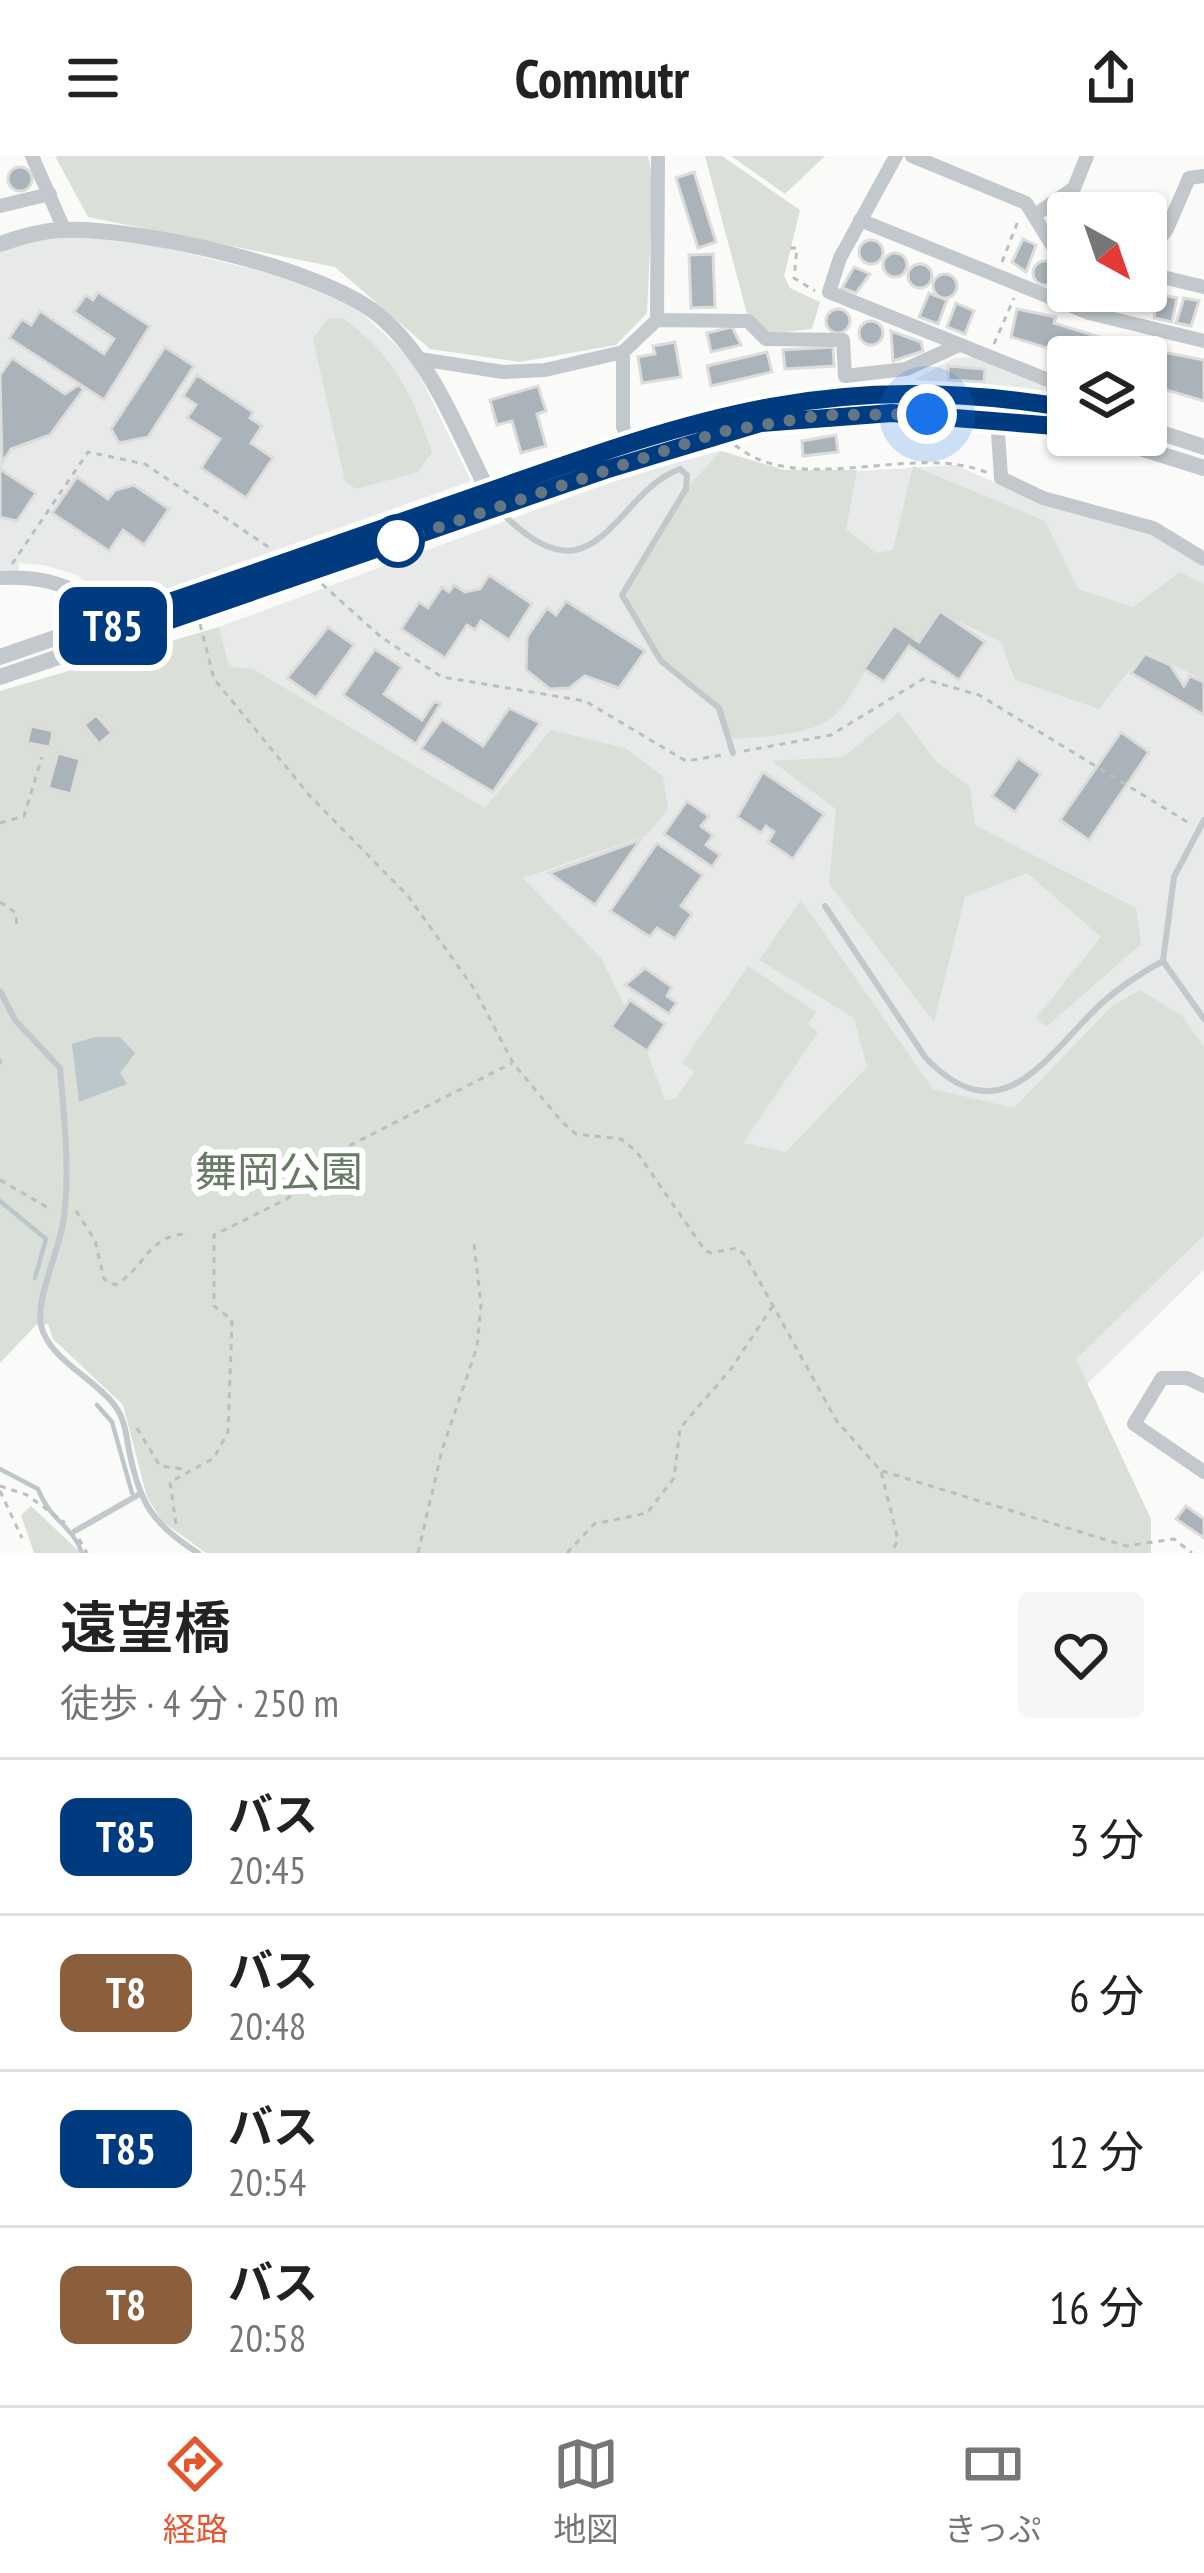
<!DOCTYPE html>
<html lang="ja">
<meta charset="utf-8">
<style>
body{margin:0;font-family:"PT Sans Narrow","Noto Sans JP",sans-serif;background:#f6f6f6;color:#222;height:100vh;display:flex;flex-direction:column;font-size:45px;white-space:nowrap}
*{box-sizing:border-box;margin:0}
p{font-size:39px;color:#767676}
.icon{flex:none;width:66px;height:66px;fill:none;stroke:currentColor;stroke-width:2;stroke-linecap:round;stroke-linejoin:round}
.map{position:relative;height:1397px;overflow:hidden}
.side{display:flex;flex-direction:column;background:#fff;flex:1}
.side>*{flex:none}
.badge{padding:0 24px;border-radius:18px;font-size:42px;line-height:78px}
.needle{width:78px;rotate:140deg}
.fabs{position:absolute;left:1047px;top:36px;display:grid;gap:24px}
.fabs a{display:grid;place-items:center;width:120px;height:120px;border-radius:12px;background:#fff;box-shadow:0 3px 9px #0004;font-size:60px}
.you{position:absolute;width:60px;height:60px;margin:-30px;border:9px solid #fff;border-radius:50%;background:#1a73e8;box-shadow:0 0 0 18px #1a73e833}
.map>.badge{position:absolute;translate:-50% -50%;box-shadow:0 0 0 6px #fff}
.round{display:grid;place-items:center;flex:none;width:126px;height:126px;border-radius:12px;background:#f6f6f6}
.overview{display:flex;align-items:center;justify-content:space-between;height:204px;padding:0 60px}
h1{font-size:57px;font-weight:600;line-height:90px}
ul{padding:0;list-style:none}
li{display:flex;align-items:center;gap:36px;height:156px;padding:0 60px;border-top:3px solid #e0e0e0}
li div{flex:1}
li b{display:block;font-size:45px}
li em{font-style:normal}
li .badge{min-width:132px;font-weight:700;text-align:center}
header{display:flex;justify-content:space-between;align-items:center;height:156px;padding:0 60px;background:#fff;font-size:54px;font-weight:600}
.tab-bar{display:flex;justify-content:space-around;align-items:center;height:168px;border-top:3px solid #e0e0e0;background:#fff;font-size:33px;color:#767676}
.tab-bar a{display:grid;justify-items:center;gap:6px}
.tab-bar .current{color:#e4572e}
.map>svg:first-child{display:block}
</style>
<header><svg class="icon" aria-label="menu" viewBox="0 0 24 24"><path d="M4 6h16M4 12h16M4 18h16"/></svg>Commutr<svg class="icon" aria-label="share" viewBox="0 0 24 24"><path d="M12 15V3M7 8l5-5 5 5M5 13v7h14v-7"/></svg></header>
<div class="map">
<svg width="1204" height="1397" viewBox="0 0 1204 1397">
<rect width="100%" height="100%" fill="#fafaf8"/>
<g fill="#e8e9e9">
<path d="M58,78L158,90L311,128L350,146L412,204L471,325L115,451L77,419L44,409L19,407V414L0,417V92Z"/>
<path d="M974,201L1044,229V237L914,224L954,202Z"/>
<path d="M721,295L784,314L829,317L956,309L1043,348L1148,376L1204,409V1114L1074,1241L980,1277L232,526L219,471L636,317Z"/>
</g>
<g fill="#dadfd7">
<path d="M55,0H648L653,23L647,157L616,189L520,206L430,193L335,111L88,61Z"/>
<path d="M705,0H722L800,54L784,120L790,132L820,146L812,173L768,178L747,158Z"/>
<path d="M731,0H825L785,38Z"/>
<path d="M342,162C393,197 412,238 432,296L418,316L356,333L345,325L313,183L327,163Z"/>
<path d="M721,295L784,314H857L846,373L876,397L893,394L913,310L1045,365L1078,433L1133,451L1180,416L1204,428V524L1145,495L1099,553L1015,524L1001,486L940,456L919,486L894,470C829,564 855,576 730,583L719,552L661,505L622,439L686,333Z"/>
<path d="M219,471L229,511L253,513L485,652L551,574L625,592L663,620L668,653L647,679L523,722L601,802L647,895L665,945L676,942L694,916L682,907L748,810L816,856L808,868L818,876L743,987L786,996L867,911L854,862L759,804L801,744L933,933L1014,952L1112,850L1140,834L1182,860L1204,891V1079L1076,1203L1151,1363V1397H206L162,1365L147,1341L123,1249L53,1183L48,1168L36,1169L0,1207V535Z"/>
<path d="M899,556L935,605L970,631L975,669L1136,752L1141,788L1046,871L1036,862L1101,781L1027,717L965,741L934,866L829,728L836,653L772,605L843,601Z"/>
<path d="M31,1350L81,1397H34L21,1359Z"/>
</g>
<path fill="#bbc7cb" d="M95,881H120L135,897L120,917L127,928L79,946L72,888Z"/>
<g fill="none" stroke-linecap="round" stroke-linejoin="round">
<g stroke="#bbc7cb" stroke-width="4.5">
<path d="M0,905V906"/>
<path d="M0,1045L46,1083L35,1122"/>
<path d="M97,1249L112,1266L132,1337"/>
<path d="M0,1313L38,1333C50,1365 73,1370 82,1397"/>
</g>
</g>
<g fill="#aab3b9" stroke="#dcdcda" stroke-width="3">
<circle cx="20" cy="23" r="12"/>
<path d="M694,16L716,86L698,92L676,22Z"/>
<path d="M1023,83L1036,89L1026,116L1012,106Z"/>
<circle cx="871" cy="96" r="12"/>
<circle cx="895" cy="109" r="12"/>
<path d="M713,98L715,151L691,152L689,99Z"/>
<circle cx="1045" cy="117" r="12"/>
<circle cx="920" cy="120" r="12"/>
<path d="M854,111L870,118L856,137L842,132Z"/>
<circle cx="945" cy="130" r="12"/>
<path d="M98,136L150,170L104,244L9,182L22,163L31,169L40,155L104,198L114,183L74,156L86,139L93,144Z"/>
<path d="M929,137L947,144L938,168L919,161Z"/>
<path d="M1159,138L1177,142L1172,166L1154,162Z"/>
<path d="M1184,142L1199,145L1191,170L1176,167Z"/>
<path d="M956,147L974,155L965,178L947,171Z"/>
<circle cx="838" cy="165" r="12"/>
<path d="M1017,153L1056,161L1054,167L1122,188L1204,204V245L1146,228V201H1077L1011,181Z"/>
<circle cx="871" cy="177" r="12"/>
<path d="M732,171L741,189L711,196L707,177Z"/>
<path d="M891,175L921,186L923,195L893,205Z"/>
<path d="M675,186L681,221L642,227L638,201L655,198L653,190Z"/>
<path d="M165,191L194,210L148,281L119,287L111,273Z"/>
<path d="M833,191L834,210L785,213L783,194Z"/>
<path d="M767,196L772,216L711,230L707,210Z"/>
<path d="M12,202L65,238L78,229L84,233L50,279L11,293L2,307L0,219Z"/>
<path d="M948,210L985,213L984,226L948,224Z"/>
<path d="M197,219L253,256L250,262L262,270L251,287L273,302L246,342L201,312L220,283L187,262L196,249L183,240Z"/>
<path d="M538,230L546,255L537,258L546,290L521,297L512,265L497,269L490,244Z"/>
<path d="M836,279L838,296L803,300L802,285Z"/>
<path d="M0,313L36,337L17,365L0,361Z"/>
<path d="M77,321L108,343L115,334L134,329L169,353L144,389L123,374L109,395L52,357Z"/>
<path d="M489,419L532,448L509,484L481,465L475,474L467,469L445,502L401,473L419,446L428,452L442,431L449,436L454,429L465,436L480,433Z"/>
<path d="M566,445L645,495L619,532L585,520L569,532L550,533L526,514L527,481L547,452L556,459Z"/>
<path d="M940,455L985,486L959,524L909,490L884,526L864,513L894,469L919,486Z"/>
<path d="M328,471L354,489L316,542L287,522Z"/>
<path d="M375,493L402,511L384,538L422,564L434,546L441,547L416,588L343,539Z"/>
<path d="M1145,498L1170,509L1184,530L1190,520L1204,526V559L1131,517Z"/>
<path d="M509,552L540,567L493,636L421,593L442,563L483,590Z"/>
<path d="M96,559L112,577L99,588L84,569Z"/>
<path d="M31,570L53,575L50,591L27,587Z"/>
<path d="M1121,576L1149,596L1089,684L1060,664Z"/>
<path d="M58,597L80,603L71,638L48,632Z"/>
<path d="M1018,602L1041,618L1015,656L992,640Z"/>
<path d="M763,616L824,658L793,703L768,686L774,676L766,670L761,677L737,661Z"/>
<path d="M687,645L709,660L701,670L713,679L706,689L720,699L712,711L664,678Z"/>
<path d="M640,684L595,749L549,717Z"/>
<path d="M657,687L703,719L681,750L692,758L675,783L657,772L650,781L610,755Z"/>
<path d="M645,812L672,831L667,840L677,847L669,858L625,829Z"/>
<path d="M630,844L665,868L647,895L611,871Z"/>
<path d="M1186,1350L1204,1363V1382L1176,1363Z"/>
</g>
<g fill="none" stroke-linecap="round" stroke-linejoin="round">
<g stroke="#bbbfc2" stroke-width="3" stroke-dasharray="6 6" stroke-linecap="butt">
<path d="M790,92H797L794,122L815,135"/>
<path d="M1002,106L1018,65"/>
<path d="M994,188L1014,142"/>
<path d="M735,289C800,343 914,285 988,317"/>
<path d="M12,408L88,296L145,308L270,392"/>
<path d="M322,428L381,481L442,521L585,545L686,605L722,599"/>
<path d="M200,468L214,523L310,640L408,740L475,834L513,907L562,966L576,978L621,983L636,995L704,1093L710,1097L737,1092L745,1099L836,1264L881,1315L898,1384L891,1397"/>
<path d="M744,595L831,579L923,523L979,539L1189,667"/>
<path d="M0,667L24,660L42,601"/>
<path d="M0,746L16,757L17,772"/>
<path d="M0,1024L52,1054"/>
<path d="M76,1055L95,1084L104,1123L115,1129C147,1111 147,1078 189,1078"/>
<path d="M137,1272L160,1310L183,1313"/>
<path d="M882,1315L1126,1390L1174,1383L1192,1397"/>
<path d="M0,1330L27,1339L65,1367"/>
<path d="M0,1335L22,1382"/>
<path d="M176,1368L170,1326L214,1302L228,1276L232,1164L214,1150V1079L287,1043L339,995L512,907"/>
<path d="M79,1383L87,1397"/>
<path d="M418,1397L442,1294L477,1191L481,1149L474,1087"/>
<path d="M567,1397L594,1368L647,1357L674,1322L680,1272L731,1213L772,1151"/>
</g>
<g stroke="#c3c8cc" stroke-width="6">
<path d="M499,354C597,456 613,337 680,313L687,319L686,333L622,439L661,505L719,552L733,597"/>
<path d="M1204,664L1174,721L1163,805L1204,863"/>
<path d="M825,750L925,901C1002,983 1046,899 1102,847C1121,830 1141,817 1163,805"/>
<path d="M0,835L15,864L60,912C64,960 70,1013 64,1061C61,1091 35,1143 41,1169C48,1203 96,1223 115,1250C125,1263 126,1279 129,1294C139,1346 152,1368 198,1397"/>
<path d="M75,1375L138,1339"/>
</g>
<g stroke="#c3c8cc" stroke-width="14">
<path d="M32,0L64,73"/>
<path d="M896,0L840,102L829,136L1053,226L1054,258"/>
<path d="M912,0L1026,47L1052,89L1068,100"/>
<path d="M0,50L50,38"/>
<path d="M1035,59L1074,32L1087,0"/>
<path d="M860,64L1089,157L1204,185"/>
<path d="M1146,102L1167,73L1189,22L1204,20"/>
<path d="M1146,117L1204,131"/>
<path d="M657,164L658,0"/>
<path d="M623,196V271L628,284"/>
<path d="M420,203L503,216L545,214L623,196L657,164L748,165L766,183L843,184L845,220L906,213L959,189"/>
<path d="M997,261L1001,322L1043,342L1153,372L1204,403"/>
<path d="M0,422C51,419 95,434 118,482"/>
<path d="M1204,1230L1187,1222H1162L1134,1268L1204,1316"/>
</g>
<g stroke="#c3c8cc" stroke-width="16">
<path d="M0,88C20,81 42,74 63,74C138,71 324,112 381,161C434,207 459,279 491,341"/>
<path d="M1146,272L1204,291"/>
<path d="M1099,279L1204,312"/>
<path d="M0,501L598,294L754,250L888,237L1068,252"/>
<path d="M0,521L720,276C832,250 955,249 1068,271"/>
</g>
</g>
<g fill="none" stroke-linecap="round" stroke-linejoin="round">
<g stroke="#fff" stroke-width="27">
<path id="line" d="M1068,252C828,212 694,263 473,341C352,383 232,425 111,466L118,482L605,314L761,267L892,257L1068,271"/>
</g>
<use href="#line" stroke="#003b80" stroke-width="18"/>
<path stroke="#657683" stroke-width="12" stroke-dasharray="0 21.6" d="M398,385L720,276L823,259L927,258"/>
</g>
<circle fill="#fff" stroke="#003b80" stroke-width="6" cx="398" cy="385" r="24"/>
<g text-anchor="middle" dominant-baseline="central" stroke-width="12" stroke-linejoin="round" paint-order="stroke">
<g font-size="42" fill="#687a64" stroke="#fff">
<text x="279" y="1015">舞岡公園</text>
</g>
</g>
</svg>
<div class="fabs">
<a><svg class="needle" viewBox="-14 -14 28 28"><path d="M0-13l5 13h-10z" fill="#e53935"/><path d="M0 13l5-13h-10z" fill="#767676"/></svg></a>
<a><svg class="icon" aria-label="layers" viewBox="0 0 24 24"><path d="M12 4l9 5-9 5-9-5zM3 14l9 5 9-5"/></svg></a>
</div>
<div class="you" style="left:927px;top:258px"></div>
<b class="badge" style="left:113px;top:470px;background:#003b80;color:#fff">T85</b>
</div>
<section class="side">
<div class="overview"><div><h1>遠望橋</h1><p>徒歩 · 4 分 · 250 m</p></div><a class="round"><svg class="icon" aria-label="heart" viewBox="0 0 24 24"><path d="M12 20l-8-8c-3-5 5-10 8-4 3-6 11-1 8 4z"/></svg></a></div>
<ul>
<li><span class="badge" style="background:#003b80;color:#fff">T85</span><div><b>バス</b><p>20:45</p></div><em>3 分</em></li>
<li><span class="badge" style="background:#8b5e3c;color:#fff">T8</span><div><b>バス</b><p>20:48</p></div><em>6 分</em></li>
<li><span class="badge" style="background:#003b80;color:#fff">T85</span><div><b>バス</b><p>20:54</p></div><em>12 分</em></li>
<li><span class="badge" style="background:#8b5e3c;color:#fff">T8</span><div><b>バス</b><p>20:58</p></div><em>16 分</em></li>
</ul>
</section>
<nav class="tab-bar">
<a class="current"><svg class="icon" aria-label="directions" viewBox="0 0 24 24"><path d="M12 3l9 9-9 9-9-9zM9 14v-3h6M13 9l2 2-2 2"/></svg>経路</a>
<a><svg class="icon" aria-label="map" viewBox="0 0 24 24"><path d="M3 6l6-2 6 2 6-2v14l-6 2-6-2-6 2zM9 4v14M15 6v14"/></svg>地図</a>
<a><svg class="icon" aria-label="tickets" viewBox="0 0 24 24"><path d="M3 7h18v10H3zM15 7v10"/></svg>きっぷ</a>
</nav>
